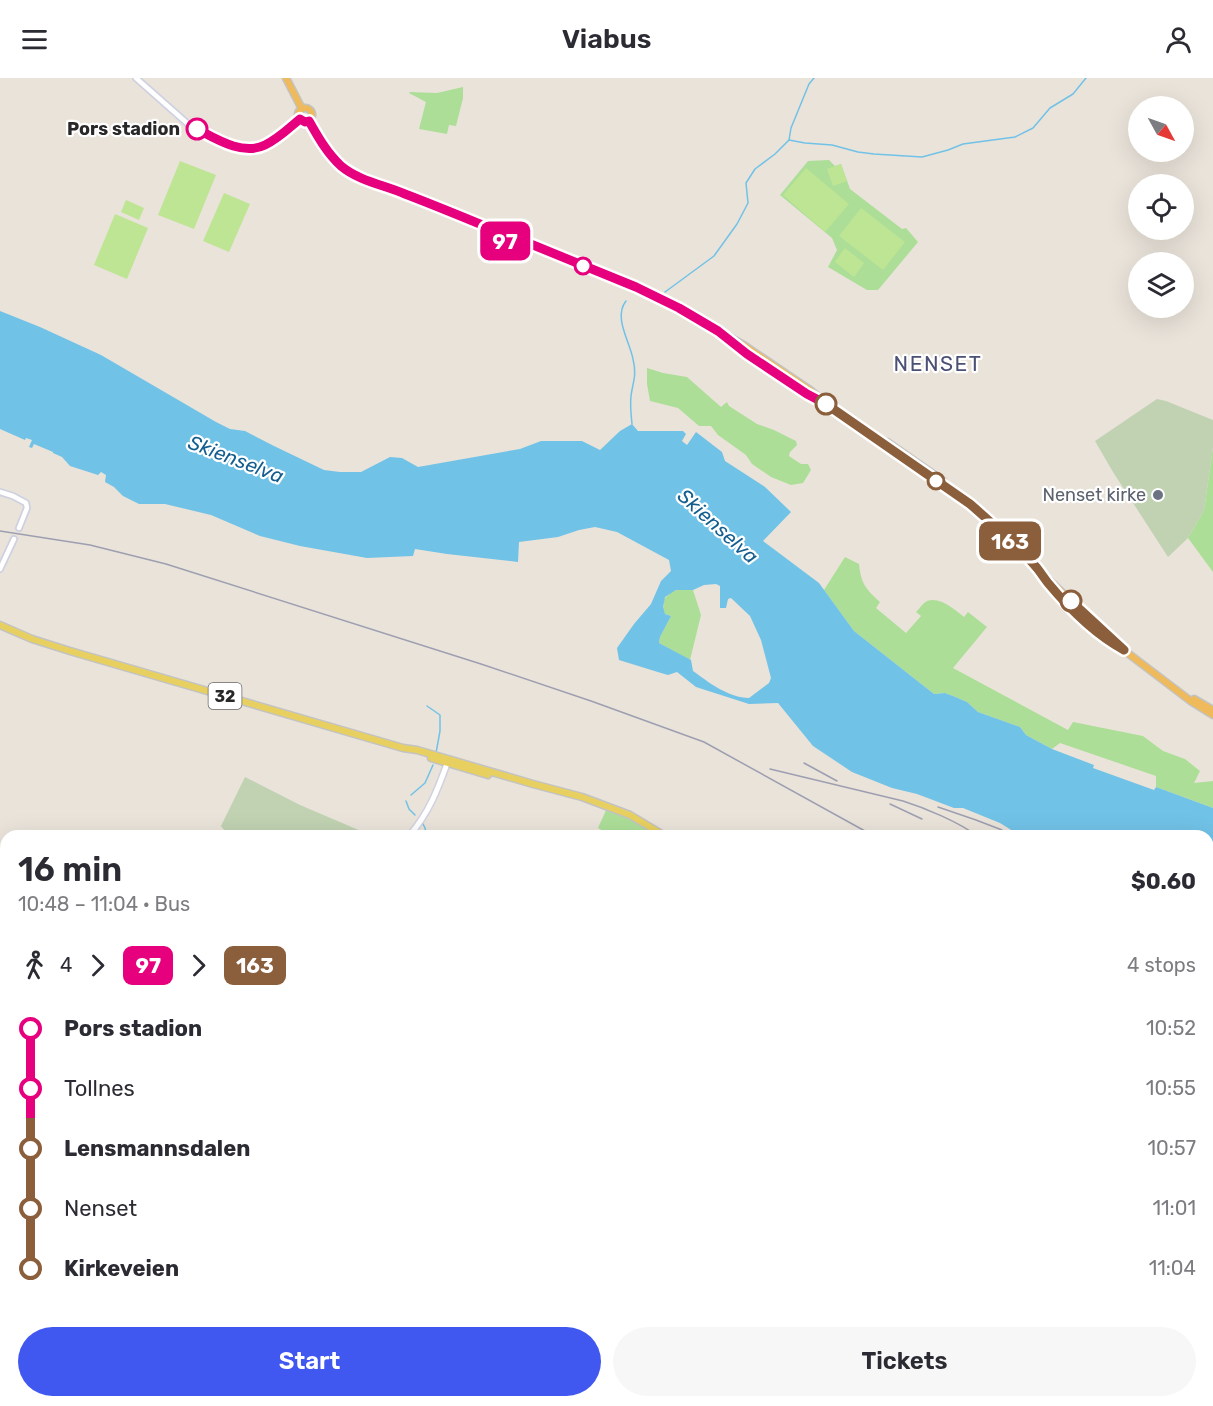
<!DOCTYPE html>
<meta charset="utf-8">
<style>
body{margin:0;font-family:Rubik,sans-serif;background:#f7f7f7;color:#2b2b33;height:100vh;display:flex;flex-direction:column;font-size:22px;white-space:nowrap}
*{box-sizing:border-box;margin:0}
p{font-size:20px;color:#7c7c81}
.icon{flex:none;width:33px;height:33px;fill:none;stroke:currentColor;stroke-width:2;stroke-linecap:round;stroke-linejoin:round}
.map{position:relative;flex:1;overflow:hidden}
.sheet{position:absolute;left:0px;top:752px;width:1214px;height:578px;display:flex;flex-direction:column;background:#fff;border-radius:18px 18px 0 0;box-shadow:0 6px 24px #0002}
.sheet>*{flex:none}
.badge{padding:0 12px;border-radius:9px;font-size:21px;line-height:39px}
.needle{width:39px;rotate:130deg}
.tools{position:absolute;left:1128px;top:18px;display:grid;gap:12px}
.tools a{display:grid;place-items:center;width:66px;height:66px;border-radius:50%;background:#fff;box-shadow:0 6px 24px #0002;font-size:30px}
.map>.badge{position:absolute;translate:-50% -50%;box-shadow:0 0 0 3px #fff}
.legs{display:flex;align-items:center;gap:9px;height:66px;padding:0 18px;font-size:20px}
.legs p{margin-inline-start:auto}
.overview{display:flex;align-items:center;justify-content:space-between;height:102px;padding:0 18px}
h1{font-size:33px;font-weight:600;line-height:45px}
.button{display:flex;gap:12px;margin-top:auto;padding:12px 18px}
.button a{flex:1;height:69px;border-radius:36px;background:#4158f0;color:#fff;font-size:24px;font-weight:600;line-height:69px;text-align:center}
.button a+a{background:#f7f7f7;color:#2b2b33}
ul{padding:0 18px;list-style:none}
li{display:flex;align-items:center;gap:21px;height:60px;font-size:22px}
li i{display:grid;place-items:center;width:9px;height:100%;margin:0 8px;background:currentColor}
li i::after{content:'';width:15px;height:15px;margin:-8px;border:4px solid;border-radius:50%;background:#fff}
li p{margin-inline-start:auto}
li:first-child i{background:linear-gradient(#0000 50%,currentColor 0)}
li:last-child i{background:linear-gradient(currentColor 50%,#0000 0)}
header{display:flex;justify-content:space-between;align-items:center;height:78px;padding:0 18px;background:#fff;font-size:27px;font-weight:600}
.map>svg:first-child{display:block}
</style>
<header><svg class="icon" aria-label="menu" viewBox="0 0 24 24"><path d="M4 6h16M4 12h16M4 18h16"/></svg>Viabus<svg class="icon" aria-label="person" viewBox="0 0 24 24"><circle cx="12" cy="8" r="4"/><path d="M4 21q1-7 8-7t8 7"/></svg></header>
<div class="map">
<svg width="1213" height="1328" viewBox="0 0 1213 1328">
<rect width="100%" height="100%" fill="#eae3da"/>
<g fill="#acde98">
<path d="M463,9V20L456,48L449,47L447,56L419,51L426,24L409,15L410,14L437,15Z"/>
<path d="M829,82L835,88L841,86L850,111L902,151L906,150L918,164L878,212H867L828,189L837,172L832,160L780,117L808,83Z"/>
<path d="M647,290L663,295L687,299L721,329L727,324L729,328L757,346L774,352L796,363L797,367L790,374L789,378L801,386H808L811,392L803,405L791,407L771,399L752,386L746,377L718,357L711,348H699L678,330L650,323L647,306Z"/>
<path d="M1213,369V494L1188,460L1204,432Z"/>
<path d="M845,479L859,486C861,506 866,511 880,524L876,530L906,555L921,538L916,534C920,530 923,525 927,523C940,518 955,532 964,539L968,534L987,549L953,590L1068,652L1073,644L1143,658L1163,673L1185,681L1200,693L1194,705L1213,703V730L1156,709V698L1060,665L1052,671L1026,657L1020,649L978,634L967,624L953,618L945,615L934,616L854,553L824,512Z"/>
<path d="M680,511L693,512L701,537L690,582L659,565L660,559L671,538L665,536L663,531L664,521L671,514Z"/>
<path d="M607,730C626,737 642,746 657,757H610L598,750Z"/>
<path d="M0,1044L6,1046V1239L0,1237Z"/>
</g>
<g fill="#c0d2b2">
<path d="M1157,321L1166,323L1213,342V369L1204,432L1188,460L1168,479L1113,394L1095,363Z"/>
<path d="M245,699L300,727L361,753L355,758L228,757L221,748Z"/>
</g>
<g fill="#bee594">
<path d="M180,83L216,97L194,151L158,137Z"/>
<path d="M841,86L847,103L833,108L827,91Z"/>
<path d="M806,90L849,126L825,154L783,117Z"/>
<path d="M224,115L250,126L229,174L203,163Z"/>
<path d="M126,122L144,130L139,142L121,134Z"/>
<path d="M861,130L905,164L883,192L839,158Z"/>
<path d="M115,136L148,150L127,201L94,187Z"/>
<path d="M845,170L864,185L854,199L835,184Z"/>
</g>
<path fill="#71c2e7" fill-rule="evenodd" d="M0,233L40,249L101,277L216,344L230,351L245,353L274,368L324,392L340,394H361L390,379L402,380L418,389L520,371L541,363H582L600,372L620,353L632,346L638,353H683L686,356L682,363L687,367L696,354L722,374L725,383L765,409L791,434L763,463L819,505L854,553L934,616L945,615L953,618L967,624L978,634L1020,649L1026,657L1052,671L1094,687L1093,690L1154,712L1156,709L1213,730V824L1208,823V758L1019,757L1000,745L963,730H954L917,716L892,710L852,694L813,668L778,625L749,626L696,609L677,594L668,597L661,595L619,582L617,570L634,546L651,526L661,503L671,493L669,482L617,454L595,449L579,452L558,459L519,464L518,484L447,476L415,471L413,478L367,480L300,468L260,458L211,437L165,426H139L123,418L114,409L105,404L106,397L101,394L98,397L70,388L62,379L53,375V374L34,366L32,370L29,369L32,362L26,360L25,362L0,351ZM716,506L720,508V530H726L728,521L731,520L750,538L761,562L771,600L769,605L749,620C729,620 708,604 693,593L691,582L659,565L660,559L671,538L665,536L663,529L665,519L676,512H693L704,507Z"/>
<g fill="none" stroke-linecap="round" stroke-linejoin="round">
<g stroke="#71c2e7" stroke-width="1.5">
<path d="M789,62L805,65L832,67L858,74L874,76L922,79L948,72L963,66L1015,59L1033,50L1050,30L1073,16L1086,0"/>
<path d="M665,214L714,178L737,146L748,125L746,105L755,91L775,76L789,62L791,50L809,6L814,0"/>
<path d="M626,223C613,239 630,264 633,281C637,298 633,303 631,318C630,327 631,337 632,346"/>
<path d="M427,628L440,637V653L436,675"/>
<path d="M411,717L425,705L433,687"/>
<path d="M406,723L409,731L415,737"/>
<path d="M423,746L425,750L427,758"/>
</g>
<g stroke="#cfd1e0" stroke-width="8">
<g id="tertiary">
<path d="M136,0L188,46L206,55L239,70L253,71L266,67L300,41"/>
<path d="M0,414L13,418L26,425L27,430L19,450"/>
<path d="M0,491L14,461"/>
<path d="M1208,1071L1213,1072"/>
<path d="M845,1328L846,1323"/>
</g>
</g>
<g stroke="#cfd1e0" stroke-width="8">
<g id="secondary">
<path d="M409,758C429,735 438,711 448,683"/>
<path d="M1117,1323L1144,1328"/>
<path d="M276,1328L297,1323"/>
</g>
</g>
<g stroke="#c3c3c3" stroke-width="9">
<g id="primary">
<path d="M0,547L32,561L70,573L403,670L417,672L533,706L582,719L630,737L665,758"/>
<path d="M431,680L488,697"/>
<path d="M1208,918L1213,923"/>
</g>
</g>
<g stroke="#c3c3c3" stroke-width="9">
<g id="trunk">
<path d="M286,0L302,31"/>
<circle cx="305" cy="37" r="7"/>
<path d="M309,43C318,58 326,75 341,87C357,102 379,106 399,113C432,126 465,139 497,153"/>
<circle cx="504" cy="156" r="7"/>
<path d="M511,158L636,209L679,230L745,268L810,312L828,327L970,426L984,438L1038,492L1124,572"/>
<path d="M734,266L817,322"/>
<path d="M887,364L943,403"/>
<path d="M1051,509L1075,533L1103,558"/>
<path d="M1121,570L1192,624L1213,637"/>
<path d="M1194,621L1213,632"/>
</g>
</g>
<use href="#tertiary" stroke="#fff" stroke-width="4.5"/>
<use href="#secondary" stroke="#fff" stroke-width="5"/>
<use href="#primary" stroke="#e8d060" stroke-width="6"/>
<use href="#trunk" stroke="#eeba5c" stroke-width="6"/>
<g stroke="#9d9fb1" stroke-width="1.5">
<path d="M0,453L90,467L166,486L481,586L591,623L704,664L874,758"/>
<path d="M804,685L837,703"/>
<path d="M770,691L903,723C925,730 959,744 977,758"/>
<path d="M890,726L922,741"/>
<path d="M938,729L976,742L1002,752"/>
<path d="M1208,885L1213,887"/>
</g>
</g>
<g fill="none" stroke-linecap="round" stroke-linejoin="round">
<g stroke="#fff" stroke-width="14">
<path id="line-1" d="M197,51C216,61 243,78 265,67C278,61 289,50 300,41L305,44L309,43C318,59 327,75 341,88C359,103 384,107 405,116C434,127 463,139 492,151L497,153V158L501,162H507L511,158L636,209L679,230L718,253L747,276L807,316L826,326"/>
</g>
<g stroke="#fff" stroke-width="14">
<path id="line-2" d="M826,326L970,426C993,446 1017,467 1037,490C1041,495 1044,500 1048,505C1068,529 1096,557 1124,572L1071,523"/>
</g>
<use href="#line-1" stroke="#e6007e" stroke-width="9"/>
<use href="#line-2" stroke="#8b5e3c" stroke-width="9"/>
</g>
<g fill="#fff" stroke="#e6007e" stroke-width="3">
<circle cx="197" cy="51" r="10"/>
<circle cx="583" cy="188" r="8"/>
</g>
<g fill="#fff" stroke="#8b5e3c" stroke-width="3">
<circle cx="826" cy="326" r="10"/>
<circle cx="936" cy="403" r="8"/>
<circle cx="1071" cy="523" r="10"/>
</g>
<circle fill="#6b7280" stroke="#fff" stroke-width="2" cx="1158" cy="417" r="6"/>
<g text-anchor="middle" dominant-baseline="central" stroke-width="4.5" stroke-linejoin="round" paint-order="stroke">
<rect fill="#fff" stroke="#686868" stroke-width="1.5" x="208.5" y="605" width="33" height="26" rx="4.5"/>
<g font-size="16" font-weight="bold" fill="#282828">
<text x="225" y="618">32</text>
</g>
<g font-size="18" font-weight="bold" fill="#282828" stroke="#fff" text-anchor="end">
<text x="180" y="51">Pors stadion</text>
</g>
<g font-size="18" fill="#5b616d" stroke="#fff" text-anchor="end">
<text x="1146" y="417">Nenset kirke</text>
</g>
<g font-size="20" font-style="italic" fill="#145e8f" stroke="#fff">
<text transform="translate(236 381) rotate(21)">Skienselva</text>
<text transform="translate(718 448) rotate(42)">Skienselva</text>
</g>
<g font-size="21" letter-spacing="1.5" fill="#4b5075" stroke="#fff">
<text x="938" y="285">NENSET</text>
</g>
</g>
</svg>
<div class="tools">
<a><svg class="needle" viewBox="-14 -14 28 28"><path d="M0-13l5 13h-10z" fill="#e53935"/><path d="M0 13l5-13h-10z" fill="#7c7c81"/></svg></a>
<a><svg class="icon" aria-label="locate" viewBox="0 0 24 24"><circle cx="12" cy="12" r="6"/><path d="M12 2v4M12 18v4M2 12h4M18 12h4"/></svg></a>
<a><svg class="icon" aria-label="layers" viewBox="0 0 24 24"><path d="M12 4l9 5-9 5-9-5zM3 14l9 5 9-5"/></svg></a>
</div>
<b class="badge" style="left:505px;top:163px;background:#e6007e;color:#fff">97</b>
<b class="badge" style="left:1010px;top:463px;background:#8b5e3c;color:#fff">163</b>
<section class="sheet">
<div class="overview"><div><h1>16 min</h1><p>10:48 – 11:04 · Bus</p></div><b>$0.60</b></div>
<div class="legs"><svg class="icon" aria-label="walk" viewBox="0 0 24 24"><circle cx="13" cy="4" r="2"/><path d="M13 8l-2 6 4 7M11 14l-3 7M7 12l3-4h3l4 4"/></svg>4<svg class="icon" aria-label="forward" viewBox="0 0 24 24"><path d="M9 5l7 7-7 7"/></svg><b class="badge" style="background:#e6007e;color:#fff">97</b><svg class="icon" aria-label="forward" viewBox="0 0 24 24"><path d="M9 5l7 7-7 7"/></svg><b class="badge" style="background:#8b5e3c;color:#fff">163</b><p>4 stops</p></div>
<ul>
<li><i style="color:#e6007e"></i><b>Pors stadion</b><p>10:52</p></li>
<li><i style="color:#e6007e"></i><span>Tollnes</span><p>10:55</p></li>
<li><i style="color:#8b5e3c"></i><b>Lensmannsdalen</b><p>10:57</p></li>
<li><i style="color:#8b5e3c"></i><span>Nenset</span><p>11:01</p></li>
<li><i style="color:#8b5e3c"></i><b>Kirkeveien</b><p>11:04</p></li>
</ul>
<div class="button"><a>Start</a><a>Tickets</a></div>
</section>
</div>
